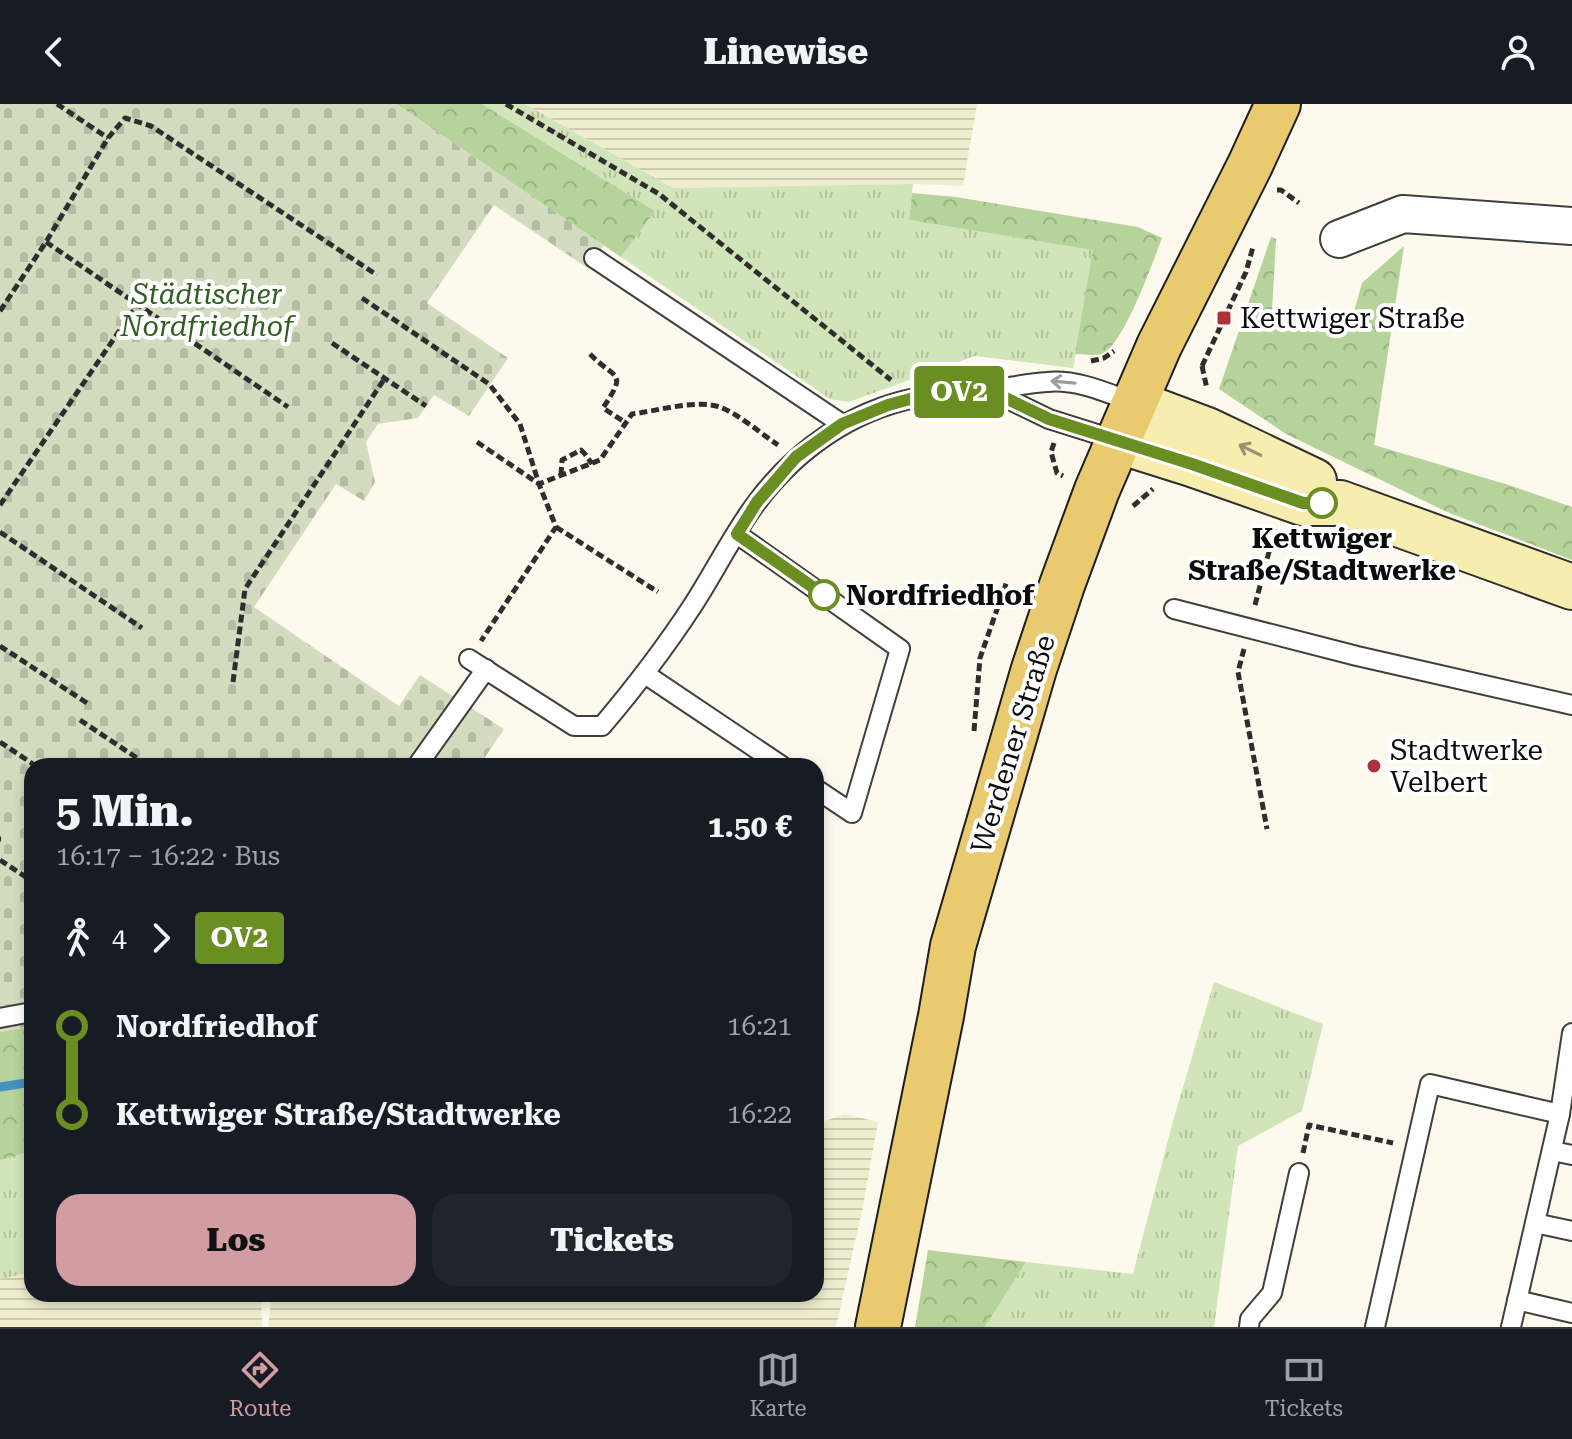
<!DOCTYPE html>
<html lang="de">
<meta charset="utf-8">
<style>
body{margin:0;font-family:"Roboto Serif",serif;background:#20242c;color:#f1f3f6;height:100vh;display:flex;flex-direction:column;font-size:30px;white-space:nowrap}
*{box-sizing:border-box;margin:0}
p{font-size:26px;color:#9ea1a6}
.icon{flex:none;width:44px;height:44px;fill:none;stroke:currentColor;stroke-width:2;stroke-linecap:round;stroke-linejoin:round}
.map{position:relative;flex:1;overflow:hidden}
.sheet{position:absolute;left:24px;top:654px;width:800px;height:544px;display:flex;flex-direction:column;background:#171b24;border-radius:24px;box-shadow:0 4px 12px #0003}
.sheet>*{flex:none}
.badge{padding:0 16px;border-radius:6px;font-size:28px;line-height:52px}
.map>.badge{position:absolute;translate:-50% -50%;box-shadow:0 0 0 4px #fff}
.legs{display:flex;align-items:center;gap:12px;height:88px;padding:0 32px;font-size:26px}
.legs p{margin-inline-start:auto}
.headline{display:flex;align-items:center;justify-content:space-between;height:136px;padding:0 32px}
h1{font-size:44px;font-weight:800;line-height:60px}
.action{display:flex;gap:16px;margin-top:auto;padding:16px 32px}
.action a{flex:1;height:92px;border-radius:24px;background:#d29da2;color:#111;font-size:32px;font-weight:800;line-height:92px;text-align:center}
.action a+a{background:#20242c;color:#f1f3f6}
ul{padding:0 32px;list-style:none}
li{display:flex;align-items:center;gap:28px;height:88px;font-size:30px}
li i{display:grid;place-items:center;width:12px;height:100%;margin:0 10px;background:currentColor}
li i::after{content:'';width:20px;height:20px;margin:-10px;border:6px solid;border-radius:50%;background:#171b24}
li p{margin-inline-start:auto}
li:first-child i{background:linear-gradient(#0000 50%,currentColor 0)}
li:last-child i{background:linear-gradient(currentColor 50%,#0000 0)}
header{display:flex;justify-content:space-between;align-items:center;height:104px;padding:0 32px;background:#171b24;font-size:36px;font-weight:800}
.dock{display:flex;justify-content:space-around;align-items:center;height:112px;border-top:2px solid #363941;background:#171b24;font-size:22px;color:#9ea1a6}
.dock a{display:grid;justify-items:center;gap:4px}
.dock .current{color:#d29da2}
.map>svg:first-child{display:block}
</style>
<header><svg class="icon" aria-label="back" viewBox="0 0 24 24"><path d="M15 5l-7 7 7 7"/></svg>Linewise<svg class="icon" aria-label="person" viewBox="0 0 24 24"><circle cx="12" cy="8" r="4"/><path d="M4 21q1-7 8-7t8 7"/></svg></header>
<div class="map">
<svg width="1572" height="1223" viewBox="0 0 1572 1223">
<defs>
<pattern id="farmland-rules" width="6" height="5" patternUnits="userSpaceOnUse" patternTransform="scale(2)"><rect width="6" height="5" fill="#f0edcf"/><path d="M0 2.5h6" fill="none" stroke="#cdcab1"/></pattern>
<pattern id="grass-tufts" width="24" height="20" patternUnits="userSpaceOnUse" patternTransform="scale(2)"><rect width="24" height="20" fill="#d1e4ba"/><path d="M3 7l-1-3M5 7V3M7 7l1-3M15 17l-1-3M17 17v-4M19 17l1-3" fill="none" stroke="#b2c29f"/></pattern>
<pattern id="forest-crowns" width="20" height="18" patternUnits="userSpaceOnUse" patternTransform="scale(2)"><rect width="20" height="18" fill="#b5d39b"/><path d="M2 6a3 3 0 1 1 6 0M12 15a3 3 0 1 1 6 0" fill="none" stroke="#9ab484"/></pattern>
<pattern id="cemetery-stones" width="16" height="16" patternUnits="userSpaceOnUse" patternTransform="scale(2)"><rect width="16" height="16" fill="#d4dcc0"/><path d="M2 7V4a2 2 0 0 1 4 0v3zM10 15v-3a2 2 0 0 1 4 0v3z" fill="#b5bca4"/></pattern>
</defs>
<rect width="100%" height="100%" fill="#fdfaed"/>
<g fill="url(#farmland-rules)">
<path d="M525,0H977L963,82L913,80L673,84Z"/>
<path d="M845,1010L878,1018L863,1102L836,1223H268L272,1190H816V1020Z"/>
<path d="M32,1168V1190H261L262,1223H0V1175Z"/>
</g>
<g fill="url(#grass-tufts)">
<path d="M482,0H525L673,84L913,80L909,116L1096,146L1073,264L975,252L849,298L830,295L621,153L655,107Z"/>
<path d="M1214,878L1323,920L1302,1007L1238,1042L1214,1223H985L1026,1158L1133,1170L1173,1017Z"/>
<path d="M32,1042V1168L0,1175V1051Z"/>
</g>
<g fill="url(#forest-crowns)">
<path d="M396,0H482L655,107L621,153Z"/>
<path d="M912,89L956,93L1138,123L1162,134C1153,157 1123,244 1101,250C1094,252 1083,250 1075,250L1093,146L909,116Z"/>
<path d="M1271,133L1276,135L1272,206L1353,211L1362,179L1404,142L1374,341L1512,382L1572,403V456L1447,408L1286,330L1219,285Z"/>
<path d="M32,922V1047L0,1056V928Z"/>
<path d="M928,1146L1026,1158L985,1223H915Z"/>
</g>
<path fill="url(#cemetery-stones)" d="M0,0H396L604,141L589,165L494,101L427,199L508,254L469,312L434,291L418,314L378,320L366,338L375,378L364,397L336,380L254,503L399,602L420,571L504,625L479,662H32V922L0,928Z"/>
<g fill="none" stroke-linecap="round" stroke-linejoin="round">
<path stroke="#4591bf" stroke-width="9" d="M0,983L32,978"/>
<g stroke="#3f3f3f" stroke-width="22">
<g id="service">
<path d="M594,154L842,320"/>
<path d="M989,286L1049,315L1119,337"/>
<path d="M737,430L900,545L852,709L816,685"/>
<path d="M1174,505L1357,552L1572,601"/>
<path d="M469,555L574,622H602C635,583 665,544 693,501C715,467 733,430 757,398C796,346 851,307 915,294C937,289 959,288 981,287C1004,285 1025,279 1047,278C1078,275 1107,289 1135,299"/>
<path d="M645,570L782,662"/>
<path d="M417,662L486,565"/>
<path d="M0,914L32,908"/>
<path d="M1552,1047L1572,1051"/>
<path d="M1535,1119L1572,1127"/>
<path d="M1517,1196L1572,1209"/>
<path d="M1249,1223L1250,1215L1272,1189L1299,1069"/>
<path d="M1375,1223L1430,980L1560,1010"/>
<path d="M1511,1223L1560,1010L1572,929"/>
</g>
</g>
<g stroke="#3f3f3f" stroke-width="40">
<path id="minor" d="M1339,135L1403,110L1572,122"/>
</g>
<g stroke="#2e2e2e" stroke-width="48">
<g id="secondary">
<path d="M1135,299L1207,326L1314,377"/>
<path d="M1119,337L1192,360L1303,399H1340L1572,483"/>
</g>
</g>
<g stroke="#1d1d1d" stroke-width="48">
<path id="primary" d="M878,1223L941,912L953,842L1034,565L1062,481L1097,386L1159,242L1250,61L1278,0"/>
</g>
<g stroke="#2e2e2e" stroke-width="5" stroke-dasharray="8 4" stroke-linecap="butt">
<path d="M57,0L108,34"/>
<path d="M506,0L659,90L891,276"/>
<path d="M1277,86H1281L1299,99"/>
<path d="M46,138L288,303"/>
<path d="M362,194L489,280L520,320L539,380L556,423L481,537"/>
<path d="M0,207L46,138L108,34L125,14L151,22L377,171"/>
<path d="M332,239L426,302"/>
<path d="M590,250C616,277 628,266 603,304L626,319"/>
<path d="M1091,257L1104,254L1114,247"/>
<path d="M1202,262L1246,168L1253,143"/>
<path d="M1202,262L1207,285"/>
<path d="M477,338L539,380L600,356L632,310C657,307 696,295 720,303C740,311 760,329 778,341"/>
<path d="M1054,339L1051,348L1057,369L1063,372"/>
<path d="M561,371L562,356L581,346L585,350L592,360"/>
<path d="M0,401L137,201"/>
<path d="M1133,402L1153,385"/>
<path d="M556,423L658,488"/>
<path d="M0,428L142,524"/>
<path d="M1255,501L1275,425"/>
<path d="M0,542L90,601"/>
<path d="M1244,545L1238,568L1267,725"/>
<path d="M233,578L245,485L385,274"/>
<path d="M80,616L149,662"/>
<path d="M974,627L980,554L1007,477"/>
<path d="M0,638L36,662"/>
<path d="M0,735H1"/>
<path d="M0,756L32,777"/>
<path d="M1303,1049L1309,1021L1393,1039"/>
</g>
<use href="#service" stroke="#fff" stroke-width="18"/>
<use href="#minor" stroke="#fff" stroke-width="36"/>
<use href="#secondary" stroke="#f7edae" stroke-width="44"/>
<use href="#primary" stroke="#eaca6f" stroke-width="44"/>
</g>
<defs><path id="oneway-shaft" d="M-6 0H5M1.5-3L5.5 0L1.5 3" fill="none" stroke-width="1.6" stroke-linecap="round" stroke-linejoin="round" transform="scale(2)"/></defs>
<use stroke="#9e9e9e" href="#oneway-shaft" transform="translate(1063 278) rotate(-175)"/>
<use stroke="#99936d" href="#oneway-shaft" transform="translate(1250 346) rotate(-154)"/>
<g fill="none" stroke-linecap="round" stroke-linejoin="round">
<g stroke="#fff" stroke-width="18">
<path id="line-1" d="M824,491L737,430L757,398L796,353L842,320L888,301L914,294L941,290L989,286L1049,315L1192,360L1303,399H1322"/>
</g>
<use href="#line-1" stroke="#6b8e23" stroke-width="12"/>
</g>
<g fill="#ad333b" stroke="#fff" stroke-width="3">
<rect x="1216" y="206" width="16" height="16" rx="4"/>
<circle cx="1374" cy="662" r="8"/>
</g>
<g fill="#fff" stroke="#6b8e23" stroke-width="4">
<circle cx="1322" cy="399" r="14"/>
<circle cx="824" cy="491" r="14"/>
</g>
<g text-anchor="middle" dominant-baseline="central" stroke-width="8" stroke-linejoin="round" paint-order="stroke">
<g font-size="28" font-style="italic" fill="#305d23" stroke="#fff">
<text x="207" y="190">Städtischer<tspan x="207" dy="32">Nordfriedhof</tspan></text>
</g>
<g font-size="28" fill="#0c0c0c" stroke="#fff" text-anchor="start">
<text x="1240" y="214">Kettwiger Straße</text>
<text x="1390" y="646">Stadtwerke<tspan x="1390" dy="32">Velbert</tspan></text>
</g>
<g font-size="28" font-weight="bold" fill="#0c0c0c" stroke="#fff">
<text x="1322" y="434">Kettwiger<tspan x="1322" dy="32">Straße/Stadtwerke</tspan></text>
<text x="846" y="491" text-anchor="start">Nordfriedhof</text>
</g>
<g font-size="28" fill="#0c0c0c" stroke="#fff">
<text transform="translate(1013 640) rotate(-73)">Werdener Straße</text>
</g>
</g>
</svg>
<b class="badge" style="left:959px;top:288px;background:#6b8e23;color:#fff">OV2</b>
<section class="sheet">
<div class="headline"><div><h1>5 Min.</h1><p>16:17 – 16:22 · Bus</p></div><b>1.50 €</b></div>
<div class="legs"><svg class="icon" aria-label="walk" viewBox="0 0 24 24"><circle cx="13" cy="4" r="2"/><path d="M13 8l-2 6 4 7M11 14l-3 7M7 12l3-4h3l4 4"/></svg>4<svg class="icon" aria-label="forward" viewBox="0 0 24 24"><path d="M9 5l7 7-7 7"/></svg><b class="badge" style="background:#6b8e23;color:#fff">OV2</b></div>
<ul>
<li><i style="color:#6b8e23"></i><b>Nordfriedhof</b><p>16:21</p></li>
<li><i style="color:#6b8e23"></i><b>Kettwiger Straße/Stadtwerke</b><p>16:22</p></li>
</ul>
<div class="action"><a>Los</a><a>Tickets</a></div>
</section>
</div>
<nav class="dock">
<a class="current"><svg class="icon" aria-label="directions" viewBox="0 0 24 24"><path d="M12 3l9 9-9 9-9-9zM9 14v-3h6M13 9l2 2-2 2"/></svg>Route</a>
<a><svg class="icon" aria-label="map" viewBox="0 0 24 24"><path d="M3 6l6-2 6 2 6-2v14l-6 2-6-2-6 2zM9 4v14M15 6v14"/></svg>Karte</a>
<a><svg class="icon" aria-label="tickets" viewBox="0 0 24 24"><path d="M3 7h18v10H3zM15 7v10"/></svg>Tickets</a>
</nav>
